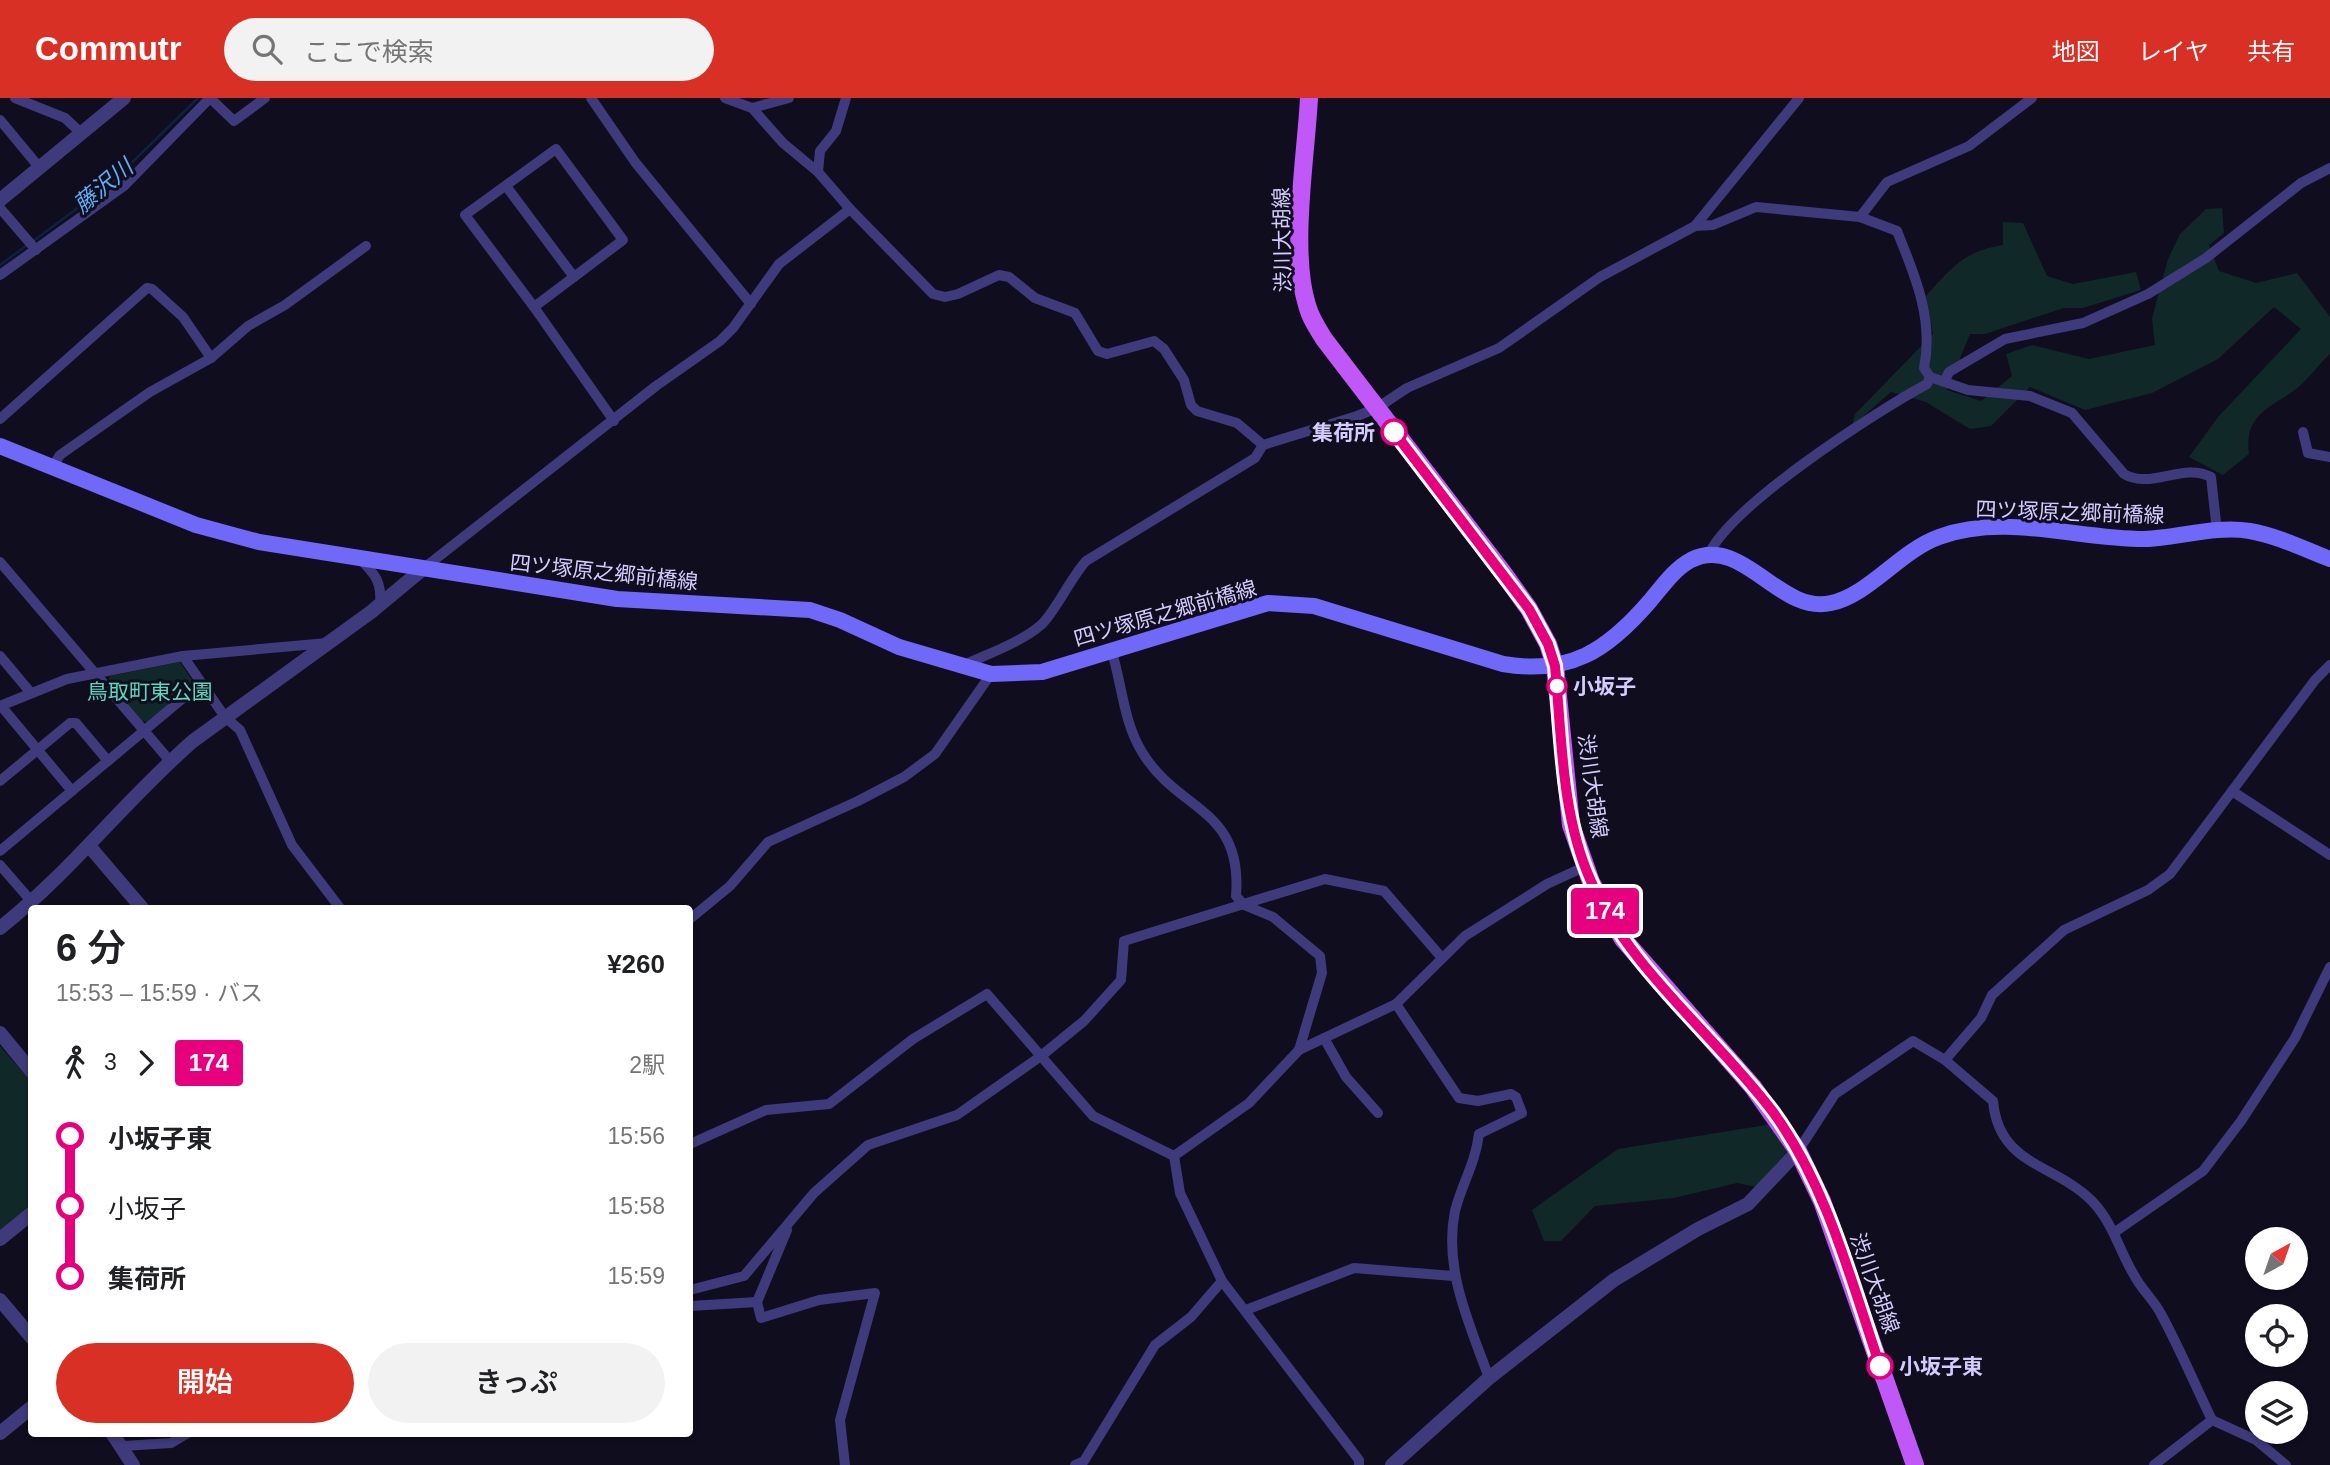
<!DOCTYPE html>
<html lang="ja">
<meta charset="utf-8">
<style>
body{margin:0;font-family:Arial,"Noto Sans JP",sans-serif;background:#f2f2f2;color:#202124;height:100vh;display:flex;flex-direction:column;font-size:26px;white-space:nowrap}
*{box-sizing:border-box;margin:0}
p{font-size:23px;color:#757577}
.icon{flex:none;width:38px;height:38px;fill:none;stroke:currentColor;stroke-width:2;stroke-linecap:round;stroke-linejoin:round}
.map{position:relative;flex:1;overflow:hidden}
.details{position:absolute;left:28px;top:807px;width:665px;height:532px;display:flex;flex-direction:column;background:#fff;border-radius:7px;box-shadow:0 2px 5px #0004}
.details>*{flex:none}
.badge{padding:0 14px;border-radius:5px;font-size:24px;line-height:46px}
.needle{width:46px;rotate:40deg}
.controls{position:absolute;left:2245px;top:1129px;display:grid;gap:14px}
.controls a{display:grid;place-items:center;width:63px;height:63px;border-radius:50%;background:#fff;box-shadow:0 2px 5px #0004;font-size:35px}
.map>.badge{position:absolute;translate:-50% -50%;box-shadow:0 0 0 4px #fff}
.legs{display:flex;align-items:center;gap:10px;height:77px;padding:0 28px;font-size:23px}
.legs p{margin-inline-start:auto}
.overview{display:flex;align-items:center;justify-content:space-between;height:119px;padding:0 28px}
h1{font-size:38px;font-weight:600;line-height:52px}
.cta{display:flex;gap:14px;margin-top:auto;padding:14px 28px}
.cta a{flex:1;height:80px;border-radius:42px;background:#d93025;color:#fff;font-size:28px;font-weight:600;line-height:80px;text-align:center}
.cta a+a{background:#f2f2f2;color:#202124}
ul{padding:0 28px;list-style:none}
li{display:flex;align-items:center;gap:24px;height:70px;font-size:26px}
li i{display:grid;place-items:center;width:10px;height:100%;margin:0 9px;background:currentColor}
li i::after{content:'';width:18px;height:18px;margin:-9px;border:5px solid;border-radius:50%;background:#fff}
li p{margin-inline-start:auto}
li:first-child i{background:linear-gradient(#0000 50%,currentColor 0)}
li:last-child i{background:linear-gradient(currentColor 50%,#0000 0)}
header{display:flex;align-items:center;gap:42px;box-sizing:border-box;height:98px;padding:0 35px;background:#d93025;color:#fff}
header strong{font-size:33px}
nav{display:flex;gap:38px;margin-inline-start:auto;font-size:24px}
.search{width:490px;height:63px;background:#f2f2f2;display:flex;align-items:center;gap:18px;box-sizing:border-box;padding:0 24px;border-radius:38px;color:#757577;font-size:26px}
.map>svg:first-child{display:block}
</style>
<header>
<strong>Commutr</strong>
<div class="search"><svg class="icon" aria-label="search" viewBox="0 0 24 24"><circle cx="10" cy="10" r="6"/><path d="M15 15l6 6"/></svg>ここで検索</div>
<nav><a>地図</a><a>レイヤ</a><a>共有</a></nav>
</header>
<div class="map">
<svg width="2330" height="1367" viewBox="0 0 2330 1367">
<rect width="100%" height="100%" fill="#100d1e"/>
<g fill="#102827">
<path d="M2222,110L2224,135L2209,147L2219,173L2256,185L2297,175L2330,219V256C2320,265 2312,276 2303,285C2278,309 2243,311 2249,356L2223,377L2189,359L2218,319L2301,231L2274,209L2218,261L2152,295L2085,312L2030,289L1991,328L1970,331L1926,304L1891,294L1852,328L1855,316L1933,236L1926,198C1951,170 1964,153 2003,147V124L2023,125L2047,178L2073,186L2136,174L2141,192L2083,210H2064L1985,236H1970L1947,292L1981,303L2012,278L2006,256L2032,247L2089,261L2155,247L2152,220L2168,161L2180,136L2206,111Z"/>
<path d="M180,564L194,585L147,624L140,622L108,583L110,578Z"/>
<path d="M0,948L32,985L31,1107L0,1133Z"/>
<path d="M1772,1026L1790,1050L1756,1089L1737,1085L1674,1100L1595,1108L1561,1143H1544L1532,1112L1618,1051Z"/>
</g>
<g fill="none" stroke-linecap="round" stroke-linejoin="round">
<g stroke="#0e2141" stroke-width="2.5">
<path d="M32,144L111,85L198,0"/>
<path d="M0,167L26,148"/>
</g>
<g stroke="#3e3a7b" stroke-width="10">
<path d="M15,0L65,20L81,35"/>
<path d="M210,0L234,23L265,0"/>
<path d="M591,0L635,64L751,206"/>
<path d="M725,0L752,10L783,45L818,74L850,111L933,196L945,199L958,196L999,177L1009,179L1035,200L1075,215L1098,253L1107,256L1154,243L1164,251L1184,282L1191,307L1197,313L1237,325L1263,347L1357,318L1377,310L1407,290L1499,250L1600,179L1695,128L1713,127L1756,109L1860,119L1897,133C1915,177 1934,222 1924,270L1930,279L1968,292L2030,298L2072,315L2124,376C2151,392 2183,364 2211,379L2217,433"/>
<path d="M752,10L789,0"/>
<path d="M0,22L39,69"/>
<path d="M556,51L623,142L534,209L465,117Z"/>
<path d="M818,74L820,53L836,33L846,0"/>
<path d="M506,88L574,179"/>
<path d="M0,110L36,152"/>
<path d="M1860,119L1887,84L1969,48L2032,0"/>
<path d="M1695,128L1799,0"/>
<path d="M0,177L124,88L210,0"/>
<path d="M534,209L614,323"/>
<path d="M1945,282L1949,274L2005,241L2083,225L2148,196L2206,160L2301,85L2330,70"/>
<path d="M0,321L147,190L152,191L183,219L211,260"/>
<path d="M2303,334L2308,355L2330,359"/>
<path d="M53,368L60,357L150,294L211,260L248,228L285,207L366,148"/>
<path d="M1708,458C1729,408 1877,313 1927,286L1930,279"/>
<path d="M360,461C375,476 382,484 380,506"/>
<path d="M0,464L170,663"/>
<path d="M424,470L656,288L720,243L733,230L779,166L850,111"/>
<path d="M1111,551C1122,585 1123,623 1142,654C1178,714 1243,709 1236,798L1244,807L1273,819L1320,858L1322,875L1299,952"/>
<path d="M0,558L31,595"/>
<path d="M183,558L327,545"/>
<path d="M962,568C987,556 1020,545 1041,527C1055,514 1070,481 1086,463L1255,360L1263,347"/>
<path d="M0,608L67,581L183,558L225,619L240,632L292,747L340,810"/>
<path d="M1,608L72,693"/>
<path d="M0,683L70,625H76L108,663"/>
<path d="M2232,693L2330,757"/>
<path d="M0,753L200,586"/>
<path d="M0,767L32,804"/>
<path d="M690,821L730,788L768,744L858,703L904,679L935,656L991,576"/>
<path d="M1396,906L1459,1000L1478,1003L1511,996L1516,999L1522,1015L1479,1036C1475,1067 1462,1085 1455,1113C1443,1171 1470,1227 1489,1280"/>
<path d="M1324,940L1346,979L1378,1015"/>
<path d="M1945,962L1981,920L1992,897L2064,832L2148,792L2170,776L2315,582L2330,567"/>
<path d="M690,1046L766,1012L829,1006L913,941L987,896L1093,1018L1174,1058"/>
<path d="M1798,1053L1835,996L1913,943L1945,962L1993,1003C1999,1068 2054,1065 2092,1103C2113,1125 2119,1152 2134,1177C2141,1191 2154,1202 2161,1216C2180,1251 2195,1287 2212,1322L2256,1342L2286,1367"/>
<path d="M1174,1058L1249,1005L1299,952L1396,906L1465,838L1547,786L1584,769"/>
<path d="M1174,1058L1180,1095L1222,1183L1359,1362V1367"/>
<path d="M787,1132L757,1204L761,1220L819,1202L875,1195L840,1322L845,1367"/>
<path d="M2115,1134L2203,1073L2241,1023L2295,940L2330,869"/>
<path d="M690,1192L744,1178L814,1095L868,1047L957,1017L1041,958L1084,923L1121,882L1124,843L1325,781L1384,793L1442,860"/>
<path d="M690,1208L757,1204"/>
<path d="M1246,1212L1354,1170L1453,1178"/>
<path d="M123,1348L171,1345L188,1335"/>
<path d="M1075,1367L1084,1363L1155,1247L1191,1219L1222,1183"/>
<path d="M2154,1367L2212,1322"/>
</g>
<g stroke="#3e3a7b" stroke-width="14">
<path d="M0,102L124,0"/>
<path d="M90,749L142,810"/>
<path d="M0,830C72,773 125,702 193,643L371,514L424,470"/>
<path d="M0,935L32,974"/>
<path d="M0,1141L32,1115"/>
<path d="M0,1202L32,1240"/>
<path d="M0,1335L32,1309"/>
<path d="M112,1335L133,1367"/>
<path d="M1392,1367L1489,1280L1614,1182L1698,1131L1748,1106L1798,1053"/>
</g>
<path stroke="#6f68f8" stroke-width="16" d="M0,348L196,427L259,444L617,501L810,512L840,522L899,549L991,576L1042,574L1268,505L1314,508L1503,566C1570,577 1607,553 1650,503C1662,489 1674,471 1691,462C1743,436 1779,517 1831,505C1869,497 1900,453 1939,439C2004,415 2077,441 2144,441C2179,440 2215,427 2250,433C2278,438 2304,451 2330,461"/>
<path stroke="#c058f8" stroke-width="18" d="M1309,0C1306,58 1290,153 1307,207C1310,219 1317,230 1324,241L1504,476L1529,511L1548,546L1555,568L1571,727L1591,784L1623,841L1753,989L1798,1053L1822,1103L1915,1367"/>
</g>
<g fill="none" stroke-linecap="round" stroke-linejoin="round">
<g stroke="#fff" stroke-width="16">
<path id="line-1" d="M1394,334L1529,511L1548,546L1555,568C1562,639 1561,715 1590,781C1627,869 1716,938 1773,1014C1827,1088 1851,1183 1880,1268"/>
</g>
<use href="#line-1" stroke="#e6007e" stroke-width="10"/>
</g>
<g fill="#fff" stroke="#e6007e" stroke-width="3.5">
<circle cx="1394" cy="334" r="12"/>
<circle cx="1557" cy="588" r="9"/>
<circle cx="1880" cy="1268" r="12"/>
</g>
<g text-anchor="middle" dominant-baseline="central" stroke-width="6" stroke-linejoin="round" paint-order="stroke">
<g font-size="21" fill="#d3ccfd" stroke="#100d1e">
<text transform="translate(1282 142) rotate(-91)">渋川大胡線</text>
<text transform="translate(2070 414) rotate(2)">四ツ塚原之郷前橋線</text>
<text transform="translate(604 474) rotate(6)">四ツ塚原之郷前橋線</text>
<text transform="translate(1165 515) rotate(-16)">四ツ塚原之郷前橋線</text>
<text transform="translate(1593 688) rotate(82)">渋川大胡線</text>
<text transform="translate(1875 1185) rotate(70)">渋川大胡線</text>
</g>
<g font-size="21" font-weight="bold" fill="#d3ccfd" stroke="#100d1e" text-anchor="start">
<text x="1375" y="334" text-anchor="end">集荷所</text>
<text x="1573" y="588">小坂子</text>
<text x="1899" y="1268">小坂子東</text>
</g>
<g font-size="21" fill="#5cd9bd" stroke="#100d1e">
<text x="150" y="593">鳥取町東公園</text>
</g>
<g font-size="23" font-style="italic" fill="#5faef8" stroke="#100d1e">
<text transform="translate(103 88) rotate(-40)">藤沢川</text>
</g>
</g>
</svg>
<div class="controls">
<a><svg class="needle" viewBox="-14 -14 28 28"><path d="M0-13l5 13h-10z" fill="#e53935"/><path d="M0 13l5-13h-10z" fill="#757577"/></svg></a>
<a><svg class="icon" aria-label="locate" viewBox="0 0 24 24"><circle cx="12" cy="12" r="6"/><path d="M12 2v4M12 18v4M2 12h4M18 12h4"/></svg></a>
<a><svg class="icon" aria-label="layers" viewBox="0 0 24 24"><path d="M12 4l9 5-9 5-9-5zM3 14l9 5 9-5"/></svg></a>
</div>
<b class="badge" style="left:1605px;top:813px;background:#e6007e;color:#fff">174</b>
<section class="details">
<div class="overview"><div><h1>6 分</h1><p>15:53 – 15:59 · バス</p></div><b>¥260</b></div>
<div class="legs"><svg class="icon" aria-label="walk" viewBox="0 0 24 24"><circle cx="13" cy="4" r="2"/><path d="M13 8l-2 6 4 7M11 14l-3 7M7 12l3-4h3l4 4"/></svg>3<svg class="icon" aria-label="forward" viewBox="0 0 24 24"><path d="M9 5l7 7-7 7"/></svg><b class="badge" style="background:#e6007e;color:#fff">174</b><p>2駅</p></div>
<ul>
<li><i style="color:#e6007e"></i><b>小坂子東</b><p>15:56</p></li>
<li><i style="color:#e6007e"></i><span>小坂子</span><p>15:58</p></li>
<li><i style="color:#e6007e"></i><b>集荷所</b><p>15:59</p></li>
</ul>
<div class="cta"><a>開始</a><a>きっぷ</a></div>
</section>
</div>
